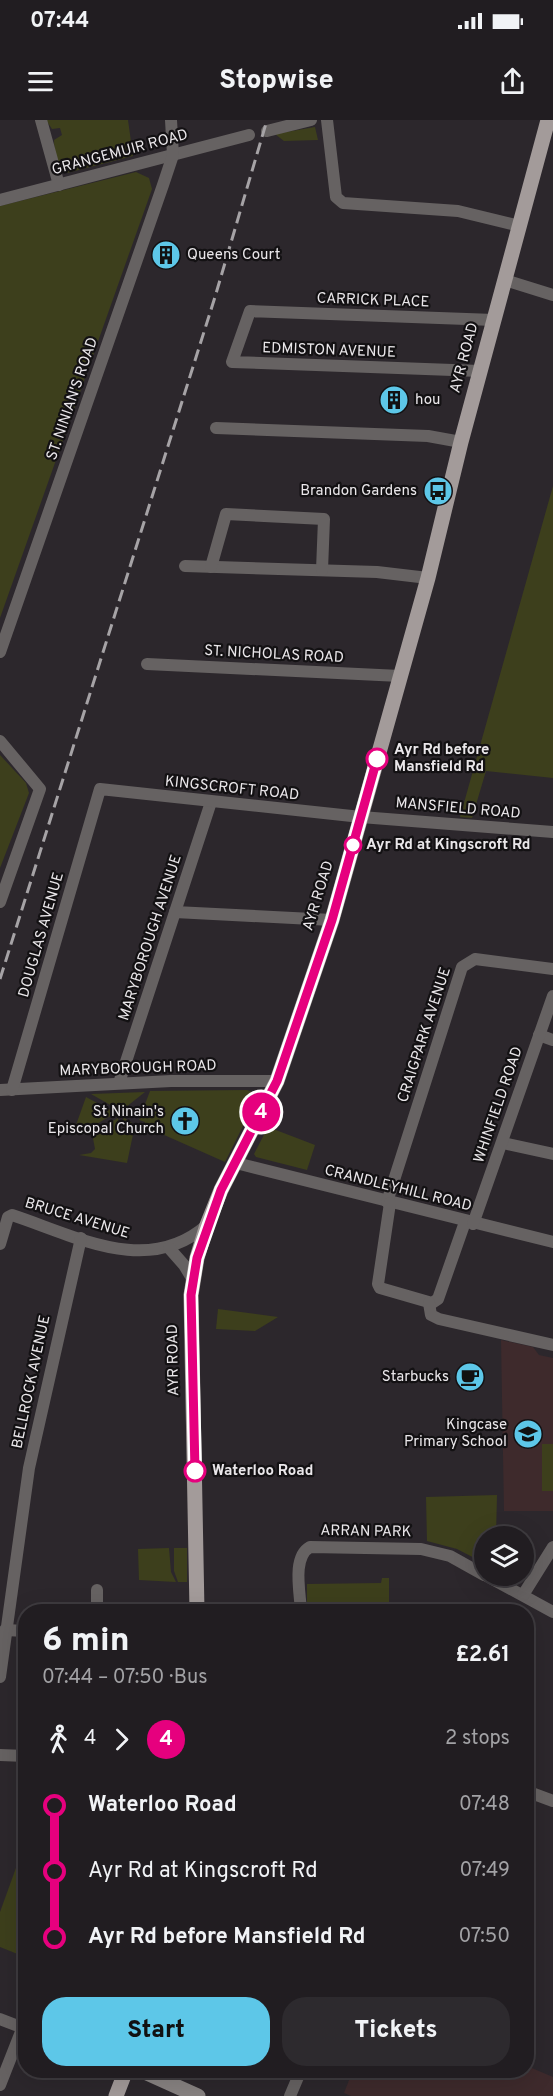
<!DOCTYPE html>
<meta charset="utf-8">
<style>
body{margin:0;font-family:Overpass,sans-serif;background:#2d2a2e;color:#f1f3f6;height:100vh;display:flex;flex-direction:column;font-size:22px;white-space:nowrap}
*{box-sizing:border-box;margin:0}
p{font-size:20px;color:#a2a2a5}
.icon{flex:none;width:33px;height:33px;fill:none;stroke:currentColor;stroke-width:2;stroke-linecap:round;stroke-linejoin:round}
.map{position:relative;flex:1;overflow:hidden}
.side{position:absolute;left:18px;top:1484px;width:516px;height:474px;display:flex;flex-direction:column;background:#211d21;border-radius:24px;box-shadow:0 6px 24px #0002,0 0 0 2px #3e3b3f}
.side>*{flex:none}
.badge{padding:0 12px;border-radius:20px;font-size:21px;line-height:39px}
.controls{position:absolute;left:474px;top:1406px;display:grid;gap:12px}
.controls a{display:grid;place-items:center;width:60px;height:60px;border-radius:50%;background:#211d21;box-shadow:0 6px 24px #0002,0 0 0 2px #3e3b3f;font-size:30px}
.map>.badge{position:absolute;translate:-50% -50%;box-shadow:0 0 0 3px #fff}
.legs{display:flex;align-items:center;gap:9px;height:66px;padding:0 24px;font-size:20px}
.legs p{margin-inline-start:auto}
.head{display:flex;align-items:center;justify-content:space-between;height:102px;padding:0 24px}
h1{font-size:33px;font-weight:800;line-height:45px}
.primary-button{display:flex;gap:12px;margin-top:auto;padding:12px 24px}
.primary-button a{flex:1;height:69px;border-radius:24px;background:#5dc7e8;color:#111;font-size:24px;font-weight:800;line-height:69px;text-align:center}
.primary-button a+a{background:#2d2a2e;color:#f1f3f6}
ul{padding:0 24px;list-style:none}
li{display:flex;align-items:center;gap:21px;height:66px;font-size:22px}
li i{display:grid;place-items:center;width:9px;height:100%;margin:0 8px;background:currentColor}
li i::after{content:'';width:15px;height:15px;margin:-8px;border:4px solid;border-radius:50%;background:#211d21}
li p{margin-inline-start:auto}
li:first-child i{background:linear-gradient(#0000 50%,currentColor 0)}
li:last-child i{background:linear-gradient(currentColor 50%,#0000 0)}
.status{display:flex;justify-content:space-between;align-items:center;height:42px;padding:0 30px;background:#211d21;direction:ltr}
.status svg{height:16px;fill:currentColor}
header{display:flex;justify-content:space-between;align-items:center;height:78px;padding:0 24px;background:#211d21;font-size:27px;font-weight:800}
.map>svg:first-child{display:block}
</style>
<div class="status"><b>07:44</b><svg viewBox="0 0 49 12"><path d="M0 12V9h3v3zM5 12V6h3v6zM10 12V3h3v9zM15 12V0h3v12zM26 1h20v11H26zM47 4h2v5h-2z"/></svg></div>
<header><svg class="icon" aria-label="menu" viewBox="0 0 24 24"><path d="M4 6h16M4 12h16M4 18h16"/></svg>Stopwise<svg class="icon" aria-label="share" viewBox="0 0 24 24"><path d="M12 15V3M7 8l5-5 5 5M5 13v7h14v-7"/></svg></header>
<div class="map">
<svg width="553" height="1976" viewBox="0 0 553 1976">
<rect width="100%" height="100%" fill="#2c272c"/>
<g fill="#3e2a2c">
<path d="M501,1220L533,1227L539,1235L553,1238V1391H504Z"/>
<path d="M527,1946L553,1957V1976H351L344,1973L353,1950H526Z"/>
</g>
<g fill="#3d3f1c">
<path d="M46,0H128L133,36L67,53C58,46 54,33 54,20L62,15L60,8L52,9Z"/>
<path d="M315,7L318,20L284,21L275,14Z"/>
<path d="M136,52L149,58L152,69L0,498V86Z"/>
<path d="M553,366V658L486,651L472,698L460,697Z"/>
<path d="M0,635L26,663L29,673L0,748Z"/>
<path d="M247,970L255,973L257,978L225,1042L144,1006L145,1002L139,1000L150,971Z"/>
<path d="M145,972L121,991L91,974Z"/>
<path d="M86,977L116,993L77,1015L76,1005Z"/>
<path d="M123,997L135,1005L127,1043L79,1035L91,1033L95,1029L92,1013L118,998L120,1010L125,1009Z"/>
<path d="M268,1007L315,1025L307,1050L256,1037L254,1034Z"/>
<path d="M218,1189L278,1197L255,1211L216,1209Z"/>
<rect x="542" y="1324" width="11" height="47"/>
<path d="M497,1375L496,1416H484V1443L457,1429L427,1421L426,1377Z"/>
<path d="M169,1428L171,1452L176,1462L139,1460L138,1429Z"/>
<path d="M174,1428H187V1462H178L174,1451Z"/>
<path d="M382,1458H389V1491H307V1464L381,1463Z"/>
<path d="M25,1723H26L25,1837L0,1827V1792Z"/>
</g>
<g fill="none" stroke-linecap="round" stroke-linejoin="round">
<g stroke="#666262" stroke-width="12">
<path d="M41,0L59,65"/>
<path d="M327,0L336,77L343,83L458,91L520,106"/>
<path d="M267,11L311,0"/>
<path d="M0,80L249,15"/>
<path d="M505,160L553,175"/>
<path d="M480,251L232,242L250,191L494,200"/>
<path d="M216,308L428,316L461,322"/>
<path d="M185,446L377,452L428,458"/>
<path d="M211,447L226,394L324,399L322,450"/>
<path d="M0,532L163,65L173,35L171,0"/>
<path d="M147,544L400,556"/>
<path d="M0,621L40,669L0,782"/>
<path d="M175,792L332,800"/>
<path d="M539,915L553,920"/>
<path d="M119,963L211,682"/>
<path d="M0,970L171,961H277"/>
<path d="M12,970L100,669L361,697L553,712"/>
<path d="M503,1023L553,1034"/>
<path d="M236,1043L553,1122"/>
<path d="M387,1082L462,847L475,839L553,849"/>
<path d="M390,1083L378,1164L380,1168L432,1183L438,1179L465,1102"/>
<path d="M473,1104L553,876"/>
<path d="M0,1124L8,1097L12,1095C76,1116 148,1157 207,1105"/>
<path d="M169,1128L184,1145L193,1160"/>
<path d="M429,1183L431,1195L439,1199L553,1225"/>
<path d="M485,1455L553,1492"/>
<path d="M523,1475L553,1427"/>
<path d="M97,1491V1470"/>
<path d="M301,1491C300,1472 292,1437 310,1427L421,1429L450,1436L484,1455"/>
<path d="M5,1510L26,1511"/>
<path d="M0,1557L29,1348L81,1118"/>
<path d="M0,1635L26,1636"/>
<path d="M526,1671L553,1681"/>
<path d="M0,1899L26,1909"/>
<path d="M0,1965L26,1899"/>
<path d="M290,1976L301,1950"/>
</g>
<path stroke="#888382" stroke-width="15" d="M140,1950L198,1976"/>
<g stroke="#a39b9a" stroke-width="15">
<path d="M197,1491L191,1175L197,1138L207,1105L221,1070L277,961L332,800L428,458L461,322L548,0"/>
<path d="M116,1976L126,1950"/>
</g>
<path stroke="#a6a3a6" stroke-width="3" stroke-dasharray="12 6" stroke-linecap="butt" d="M0,859L215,177L267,0"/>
</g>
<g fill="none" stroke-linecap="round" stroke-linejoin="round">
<g stroke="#fff" stroke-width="14">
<path id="line-1" d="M195,1351L191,1175L197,1138L221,1070L277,961L332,800L377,639"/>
</g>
<use href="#line-1" stroke="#e6007e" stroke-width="9"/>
</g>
<defs>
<g id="building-disc" transform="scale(1.5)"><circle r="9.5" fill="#5dc7e8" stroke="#131113"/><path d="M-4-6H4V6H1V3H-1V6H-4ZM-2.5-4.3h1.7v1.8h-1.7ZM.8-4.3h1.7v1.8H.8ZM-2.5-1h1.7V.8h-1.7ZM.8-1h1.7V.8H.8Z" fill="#111"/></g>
<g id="bus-disc" transform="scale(1.5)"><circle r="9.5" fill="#5dc7e8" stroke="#131113"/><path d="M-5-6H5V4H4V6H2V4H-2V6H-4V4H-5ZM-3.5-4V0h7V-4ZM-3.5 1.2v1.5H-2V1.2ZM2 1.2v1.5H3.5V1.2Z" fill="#111"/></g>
<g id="church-disc" transform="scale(1.5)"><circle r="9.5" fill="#5dc7e8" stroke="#131113"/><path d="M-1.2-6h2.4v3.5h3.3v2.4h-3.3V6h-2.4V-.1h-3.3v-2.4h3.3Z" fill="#111"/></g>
<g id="cafe-disc" transform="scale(1.5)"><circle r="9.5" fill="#5dc7e8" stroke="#131113"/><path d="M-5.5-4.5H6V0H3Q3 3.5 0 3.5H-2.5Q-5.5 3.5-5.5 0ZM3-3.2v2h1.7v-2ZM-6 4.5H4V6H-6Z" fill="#111"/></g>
<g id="school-disc" transform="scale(1.5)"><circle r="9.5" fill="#5dc7e8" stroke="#131113"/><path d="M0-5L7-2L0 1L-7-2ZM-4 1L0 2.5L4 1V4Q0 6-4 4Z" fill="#111"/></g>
</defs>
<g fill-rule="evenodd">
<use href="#building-disc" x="166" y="135"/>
<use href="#building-disc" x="394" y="280"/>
<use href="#bus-disc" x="438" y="371"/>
<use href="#church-disc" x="185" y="1001"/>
<use href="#cafe-disc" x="470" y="1257"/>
<use href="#school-disc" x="528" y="1314"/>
</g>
<g fill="#fff" stroke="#e6007e" stroke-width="3">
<circle cx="377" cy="639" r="10"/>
<circle cx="353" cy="725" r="8"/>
<circle cx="195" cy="1351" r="10"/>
</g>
<g text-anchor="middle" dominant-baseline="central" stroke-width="4.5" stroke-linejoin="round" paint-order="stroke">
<g font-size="15" fill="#eae7ea" stroke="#131113">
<text transform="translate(120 33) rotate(-15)">GRANGEMUIR ROAD</text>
<text transform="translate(373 181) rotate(2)">CARRICK PLACE</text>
<text transform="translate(329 231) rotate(2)">EDMISTON AVENUE</text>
<text transform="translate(465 238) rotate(-75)">AYR ROAD</text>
<text transform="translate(73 279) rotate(-71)">ST. NINIAN'S ROAD</text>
<text transform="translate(274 535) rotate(3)">ST. NICHOLAS ROAD</text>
<text transform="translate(232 669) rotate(6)">KINGSCROFT ROAD</text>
<text transform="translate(458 689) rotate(5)">MANSFIELD ROAD</text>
<text transform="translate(319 776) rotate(-73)">AYR ROAD</text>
<text transform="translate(42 815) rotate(-74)">DOUGLAS AVENUE</text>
<text transform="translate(151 818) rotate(-72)">MARYBOROUGH AVENUE</text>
<text transform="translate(425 915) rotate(-72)">CRAIGPARK AVENUE</text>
<text transform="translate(138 949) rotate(-2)">MARYBOROUGH ROAD</text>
<text transform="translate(499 985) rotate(-71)">WHINFIELD ROAD</text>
<text transform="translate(398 1069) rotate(14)">CRANDLEYHILL ROAD</text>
<text transform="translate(77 1099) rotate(17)">BRUCE AVENUE</text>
<text transform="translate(174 1240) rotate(-91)">AYR ROAD</text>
<text transform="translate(32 1262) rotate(-78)">BELLROCK AVENUE</text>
<text transform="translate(366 1412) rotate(1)">ARRAN PARK</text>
</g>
<g font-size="15" fill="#eae7ea" stroke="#131113" text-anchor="end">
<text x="187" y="135" text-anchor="start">Queens Court</text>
<text x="415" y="280" text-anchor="start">hou</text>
<text x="417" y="371">Brandon Gardens</text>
<text x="164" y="992">St Ninain's<tspan x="164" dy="17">Episcopal Church</tspan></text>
<text x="449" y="1257">Starbucks</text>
<text x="507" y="1305">Kingcase<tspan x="507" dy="17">Primary School</tspan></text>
</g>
<g font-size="15" font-weight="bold" fill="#eae7ea" stroke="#131113" text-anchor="start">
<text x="394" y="630">Ayr Rd before<tspan x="394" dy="17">Mansfield Rd</tspan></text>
<text x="366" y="725">Ayr Rd at Kingscroft Rd</text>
<text x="212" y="1351">Waterloo Road</text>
</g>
</g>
</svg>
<div class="controls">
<a><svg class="icon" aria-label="layers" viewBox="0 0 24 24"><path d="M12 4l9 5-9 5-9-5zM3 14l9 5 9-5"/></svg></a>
</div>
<b class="badge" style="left:261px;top:992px;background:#e6007e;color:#fff">4</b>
<section class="side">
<div class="head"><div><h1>6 min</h1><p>07:44 – 07:50 · Bus</p></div><b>£2.61</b></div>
<div class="legs"><svg class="icon" aria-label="walk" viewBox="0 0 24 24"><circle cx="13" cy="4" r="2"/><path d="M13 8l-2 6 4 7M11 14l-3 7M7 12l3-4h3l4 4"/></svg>4<svg class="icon" aria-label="forward" viewBox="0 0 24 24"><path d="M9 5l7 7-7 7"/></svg><b class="badge" style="background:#e6007e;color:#fff">4</b><p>2 stops</p></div>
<ul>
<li><i style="color:#e6007e"></i><b>Waterloo Road</b><p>07:48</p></li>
<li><i style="color:#e6007e"></i><span>Ayr Rd at Kingscroft Rd</span><p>07:49</p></li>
<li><i style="color:#e6007e"></i><b>Ayr Rd before Mansfield Rd</b><p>07:50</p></li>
</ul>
<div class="primary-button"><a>Start</a><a>Tickets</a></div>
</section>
</div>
